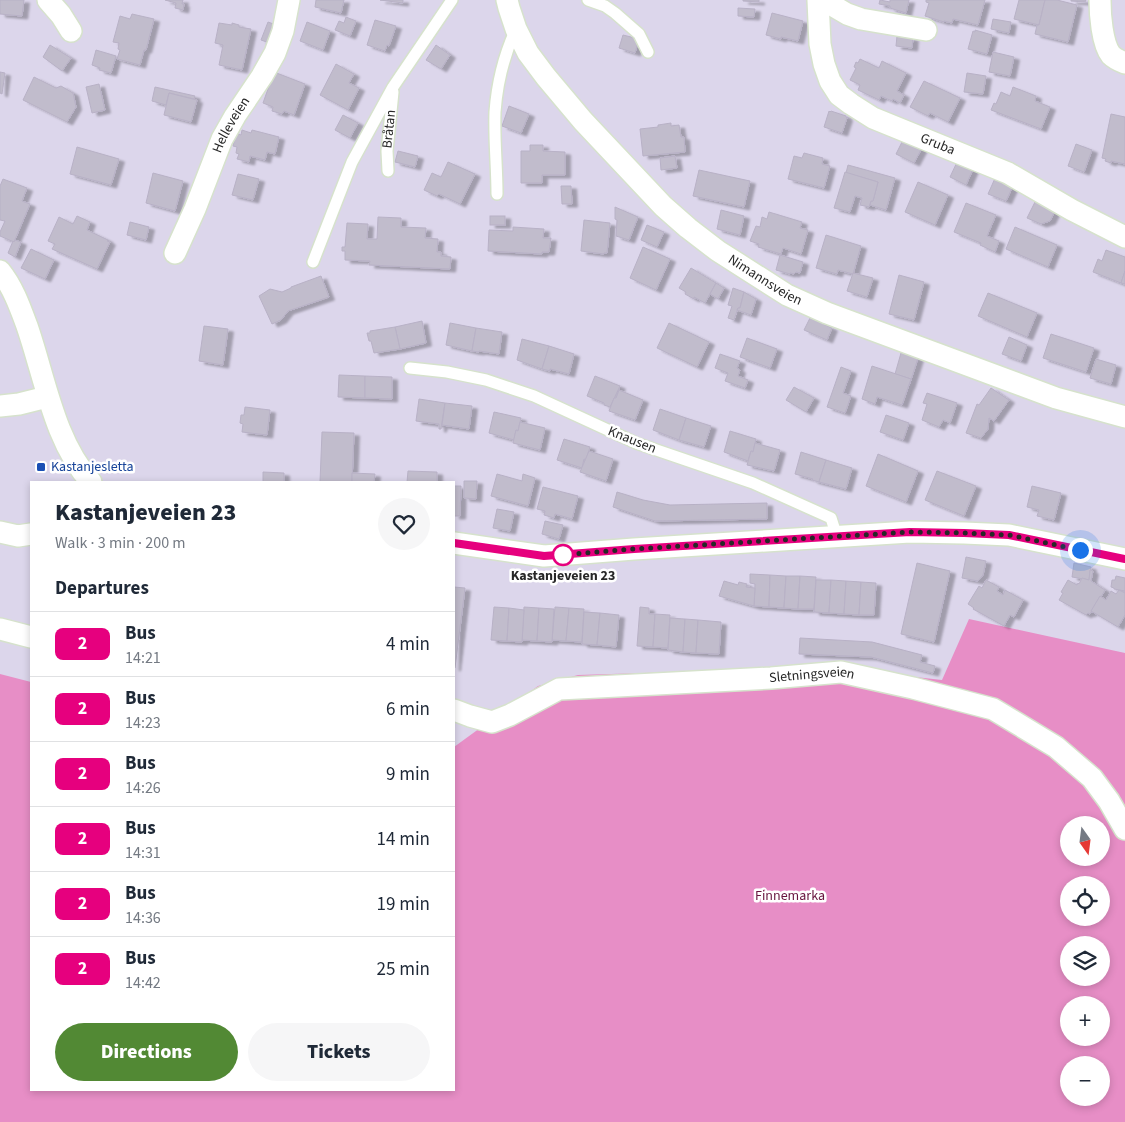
<!DOCTYPE html>
<meta charset="utf-8">
<style>
body{margin:0;font-family:"Source Sans 3",sans-serif;background:#f6f6f7;color:#1f2937;height:100vh;display:flex;flex-direction:column;font-size:19px;white-space:nowrap}
*{box-sizing:border-box;margin:0}
p{font-size:16px;color:#747a83}
.icon{flex:none;width:28px;height:28px;fill:none;stroke:currentColor;stroke-width:2;stroke-linecap:round;stroke-linejoin:round}
.map{position:relative;flex:1;overflow:hidden}
.drawer{position:absolute;left:30px;top:481px;width:425px;height:610px;display:flex;flex-direction:column;background:#fff;border-radius:0px;box-shadow:0 2px 8px #0003}
.drawer>*{flex:none}
.badge{padding:0 10px;border-radius:8px;font-size:18px;line-height:32px}
.needle{width:32px;rotate:166deg}
.controls{position:absolute;left:1060px;top:816px;display:grid;gap:10px}
.controls a{display:grid;place-items:center;width:50px;height:50px;border-radius:50%;background:#fff;box-shadow:0 2px 8px #0003;font-size:25px}
.you{position:absolute;width:25px;height:25px;margin:-12px;border:4px solid #fff;border-radius:50%;background:#1a73e8;box-shadow:0 0 0 8px #1a73e833}
.map>.badge{position:absolute;translate:-50% -50%;box-shadow:0 0 0 2px #fff}
h2{padding:0 25px;font-size:19px;line-height:45px}
.round{display:grid;place-items:center;flex:none;width:52px;height:52px;border-radius:26px;background:#f6f6f7}
.overview{display:flex;align-items:center;justify-content:space-between;height:85px;padding:0 25px}
h1{font-size:24px;font-weight:800;line-height:38px}
.primary-button{display:flex;gap:10px;margin-top:auto;padding:10px 25px}
.primary-button a{flex:1;height:58px;border-radius:30px;background:#528934;color:#fff;font-size:20px;font-weight:800;line-height:58px;text-align:center}
.primary-button a+a{background:#f6f6f7;color:#1f2937}
ul{padding:0;list-style:none}
li{display:flex;align-items:center;gap:15px;height:65px;padding:0 25px;border-top:1px solid #e0e1e3}
li div{flex:1}
li b{display:block;font-size:19px}
li em{font-style:normal}
li .badge{min-width:55px;font-weight:700;text-align:center}
.map>svg:first-child{display:block}
</style>
<div class="map">
<svg width="1125" height="1122" viewBox="0 0 1125 1122">
<defs>
<filter id="shadow"><feDropShadow dx="5.5" dy="3" stdDeviation="1" flood-color="#0004"/></filter>
</defs>
<rect width="100%" height="100%" fill="#dcd6eb"/>
<path fill="#e78ec6" fill-rule="evenodd" d="M969,619L1125,653V1122H0V674L31,682V1090H454V747L538,686L578,675L743,670L844,669L942,680ZM1069,825H1101V858H1069ZM1069,885H1101V918H1069ZM1069,945H1101V978H1069ZM1069,1005H1101V1038H1069ZM1069,1065H1101V1098H1069Z"/>
<g fill="#c1bccc" stroke="#b8b1c6" filter="url(#shadow)">
<path d="M0,0H24L22,16L0,14Z"/>
<path d="M165,0H183L182,4H184L183,10L175,8L176,3Z"/>
<path d="M316,0H344L341,13L315,7Z"/>
<path d="M380,0H403V3Z"/>
<path d="M743,0H759V2L743,1Z"/>
<path d="M880,0L890,2V0H909L906,13L890,8V6L879,4Z"/>
<path d="M926,0H985L978,25L953,19L952,23L944,21V22L925,16L929,3L926,2Z"/>
<path d="M1019,0H1045L1039,25L1014,19Z"/>
<path d="M1045,0H1057L1077,5L1068,42L1035,34L1037,25H1039Z"/>
<path d="M1071,0H1086L1085,2L1071,1Z"/>
<path d="M738,8L755,9L754,17L738,16Z"/>
<path d="M772,13L803,21L798,41L781,37V39L766,35Z"/>
<path d="M132,14L154,19L146,50H144L140,65L117,59L120,50L118,49L119,43L113,42L120,16L130,19Z"/>
<path d="M346,17L356,21L350,36L335,30L339,21L344,23Z"/>
<path d="M993,19L1011,22L1009,33L991,29Z"/>
<path d="M375,20L396,26L389,46L387,45L385,51L367,45Z"/>
<path d="M268,22L279,26L272,44L261,40Z"/>
<path d="M307,22L330,31L323,50L300,41Z"/>
<path d="M219,23L232,25V23L239,25V27L251,29L242,70L219,65L223,45L215,43Z"/>
<path d="M975,30L992,35L987,54L968,49L973,31L975,32Z"/>
<path d="M623,35L639,39L635,53L619,48Z"/>
<path d="M897,36L913,38L912,48L896,46Z"/>
<path d="M50,45L71,58L62,71L43,57Z"/>
<path d="M436,45L450,55L441,69L426,60Z"/>
<path d="M96,50L116,56L111,73L99,70L100,68L92,65Z"/>
<path d="M993,52L1014,57L1010,76L989,72Z"/>
<path d="M860,59L879,68L882,61L906,73L897,91L904,95L900,103L893,99L892,101L881,96L879,100L858,90L860,85L850,80L856,68L854,67L856,62L858,63Z"/>
<path d="M336,64L354,74L349,83L359,88L348,110L320,95Z"/>
<path d="M0,72L5,73L2,94L0,93Z"/>
<path d="M274,72L305,84L294,115L284,111L282,114L272,111L273,107L263,103Z"/>
<path d="M967,73L986,76L983,94L964,92Z"/>
<path d="M34,77L56,88L61,86L73,93L76,107L67,122L23,100Z"/>
<path d="M924,81L960,98L948,122L930,113L928,116L910,107Z"/>
<path d="M99,84L105,110L92,113L86,87Z"/>
<path d="M155,87L195,96L194,99L169,93L166,105L152,101Z"/>
<path d="M1013,87L1036,96L1035,101L1050,107L1041,129L991,110L994,103L996,104L1001,92L1010,96Z"/>
<path d="M169,93L197,100L191,122L164,115Z"/>
<path d="M509,106L529,114L521,133L502,126Z"/>
<path d="M829,111L830,112L831,111L846,116V117L847,118L842,133L824,127Z"/>
<path d="M1111,114L1125,117V164L1111,161V163L1105,161L1106,159L1102,158Z"/>
<path d="M343,115L358,123L350,138L335,130Z"/>
<path d="M671,123V126L679,125L681,137H684L685,152L643,156L640,129L658,127V125Z"/>
<path d="M242,130L251,133L252,130L279,137L275,154L267,152L265,160L250,156L249,162L237,159L239,154L236,153L237,147L233,146L236,133L241,135Z"/>
<path d="M904,138L922,148L914,163L896,154Z"/>
<path d="M1076,144L1092,150L1084,172L1068,166Z"/>
<path d="M530,145H543V151L565,152V175H542V183H521V151H530Z"/>
<path d="M77,147L119,159L111,185L70,174Z"/>
<path d="M398,151L418,156L415,167L395,162Z"/>
<path d="M804,153L823,158L822,164L830,166L824,188L788,179L794,156L802,158Z"/>
<path d="M675,156L677,168L661,170L660,158Z"/>
<path d="M958,160L974,167L966,185L950,177Z"/>
<path d="M448,162L475,174L460,204L439,194L437,196L424,190L432,173L441,177Z"/>
<path d="M848,165L895,178L886,210L870,205L871,201H873L878,182L846,173Z"/>
<path d="M699,170L750,181L744,207L693,196Z"/>
<path d="M845,172L878,182L873,201H871L869,207L860,205L862,198L855,196L850,212L834,208Z"/>
<path d="M153,173L183,181L175,211L146,203Z"/>
<path d="M238,174L259,179L253,200L232,195Z"/>
<path d="M996,176L1014,184L1006,201L988,194Z"/>
<path d="M3,179L27,188L22,201L30,204L14,242L0,236V232L5,221L0,220V186Z"/>
<path d="M918,182L948,195L935,225L905,212Z"/>
<path d="M561,186H571L572,204H562Z"/>
<path d="M1037,198L1057,207L1050,221L1041,224L1027,218Z"/>
<path d="M966,203L996,215L987,236L999,241L995,252L980,245L981,243L954,232Z"/>
<path d="M615,207L638,217L629,240L616,236L617,220L615,219Z"/>
<path d="M721,210L744,216L740,235L717,229Z"/>
<path d="M769,212L802,222L800,228L808,230L801,254L783,248L781,254L758,247L759,244L750,241L756,226L760,227L762,217L767,219Z"/>
<path d="M77,216L90,222L87,230L108,240L107,241L110,242L97,269L52,249L55,244L48,241L59,217L73,224Z"/>
<rect x="490" y="216" width="15" height="9"/>
<path d="M378,217L401,218V227L426,228L425,238L438,239L437,252H441V256L451,257L450,269L369,265L370,261L345,260V251H342V247H345L347,223L368,224L367,239H377Z"/>
<path d="M584,220L610,223L607,253H604V254L581,251Z"/>
<path d="M130,222L149,227L146,240L127,235Z"/>
<path d="M647,225L664,232L657,247L641,240Z"/>
<path d="M513,227L544,229L543,238H551L549,252H542V254L488,251L489,230L513,231Z"/>
<path d="M1015,227L1057,245L1048,267L1006,249Z"/>
<path d="M826,235L861,246L853,274L838,270L837,274L816,268Z"/>
<path d="M15,240L21,242L15,257L8,253L13,241L14,242Z"/>
<path d="M643,247L670,259L656,290L630,278Z"/>
<path d="M31,249L54,260L45,279L21,268Z"/>
<path d="M1106,250L1125,257V271L1121,283L1093,272L1098,259L1102,261Z"/>
<path d="M780,255L803,262L800,273L796,272L794,274L790,273V274L776,270Z"/>
<path d="M691,268L716,283L705,303L694,297V299L685,294L686,292L679,288Z"/>
<path d="M1125,271V284L1121,283Z"/>
<path d="M853,273L873,278L867,297L847,291Z"/>
<path d="M899,275L924,282L914,320L889,314Z"/>
<path d="M321,276L329,297L288,311L281,320L272,324L259,296L270,289L282,292L291,288V287Z"/>
<path d="M716,283L724,288L718,299L710,294Z"/>
<path d="M733,288L744,292L740,308H738L734,320L728,318L732,306L728,305Z"/>
<path d="M744,292L756,299L751,315L737,310L738,308H740Z"/>
<path d="M988,293L1037,313L1027,337L978,316Z"/>
<path d="M810,318L832,328L827,340L804,330Z"/>
<path d="M422,321L426,343L400,349L395,327Z"/>
<path d="M450,323L476,328L472,351L446,345Z"/>
<path d="M669,323L709,342L697,367L657,348Z"/>
<path d="M204,326L228,329L223,365L199,361Z"/>
<path d="M395,327L400,349L374,353L371,341H369L367,333H370V331Z"/>
<path d="M476,328L502,332L499,354L479,351V352L472,351Z"/>
<path d="M1051,334L1094,348L1086,372L1043,358Z"/>
<path d="M1009,337L1027,345L1021,361L1002,354Z"/>
<path d="M747,338L777,349L770,368L740,357Z"/>
<path d="M522,339L549,346L542,369L517,360Z"/>
<path d="M549,346L574,354L569,374L550,369V371L542,369Z"/>
<path d="M901,353L918,358L909,386L911,379L895,374Z"/>
<path d="M720,354L740,361L737,368L740,370L738,376L748,380L745,388L725,381L728,373L715,368Z"/>
<path d="M1096,359L1116,365L1111,384L1090,378Z"/>
<path d="M872,366L911,379L902,405L877,397L875,404L862,399Z"/>
<path d="M841,367L851,371L843,393L851,396L845,413L827,407Z"/>
<path d="M339,375L365,376V398L338,397Z"/>
<path d="M365,376L392,377V399L365,398Z"/>
<path d="M595,376L620,386L610,407L604,405V403L587,396Z"/>
<path d="M794,387L814,398L806,412L786,400Z"/>
<path d="M991,388L1009,400L994,421L989,418L988,429L981,438L966,433L977,404L979,405Z"/>
<path d="M619,390L643,400L635,420L609,411L614,398H616Z"/>
<path d="M927,393L957,403L950,423L943,420L939,427L922,420L927,404L923,403Z"/>
<path d="M419,399L445,403L441,429H439V424L416,421Z"/>
<path d="M445,403L472,406L469,429L442,425Z"/>
<path d="M245,407L270,410L267,435L242,432L243,424L240,423L241,415H244Z"/>
<path d="M660,409L686,418L679,440L653,430Z"/>
<path d="M494,412L521,418L518,431L516,430L514,440L489,433Z"/>
<path d="M886,415L909,423L903,440L880,432Z"/>
<path d="M686,418L711,426L704,447L679,440Z"/>
<path d="M520,422L545,428L540,450L513,443L516,430L518,431Z"/>
<path d="M730,431L756,439L753,452L751,451L748,461L724,452Z"/>
<path d="M322,432L354,433L352,482H320Z"/>
<path d="M564,439L590,447L586,460L584,459L582,468L557,460Z"/>
<path d="M755,443L780,450L774,471L747,465L751,451L753,452Z"/>
<path d="M589,451L613,459L606,481L580,472Z"/>
<path d="M801,452L826,460L819,482L812,480L813,479L795,474Z"/>
<path d="M878,454L918,471L906,502L866,486Z"/>
<path d="M826,460L852,468L846,489L819,482Z"/>
<path d="M408,471L437,472V482H407Z"/>
<path d="M937,471L976,486L964,516L925,500Z"/>
<path d="M263,472L284,473V482H263Z"/>
<path d="M352,473L375,474L374,482H352Z"/>
<path d="M497,474L522,481L523,474L535,478L528,506L491,496Z"/>
<path d="M464,481H477L476,499L464,498Z"/>
<path d="M454,486H461L460,516H454Z"/>
<path d="M1032,486L1061,493L1054,520L1037,516L1039,510L1027,507Z"/>
<path d="M543,487L578,496L572,519L555,514L554,518L544,515L545,511L537,509Z"/>
<path d="M617,492L643,500L670,505L767,503V519L655,521L613,507Z"/>
<path d="M497,509L514,512L510,531L493,528Z"/>
<path d="M545,521L563,525L559,539L542,534Z"/>
<path d="M966,557L986,561L983,575L978,581L962,578Z"/>
<path d="M917,563L950,571L934,642L901,634Z"/>
<path d="M1074,563L1091,567L1089,580L1072,577Z"/>
<path d="M1090,570L1093,571L1091,581L1105,590L1101,597L1100,596L1090,614L1088,613L1086,615L1059,600L1063,593L1061,592L1068,580L1077,585L1078,583L1079,584L1082,578L1089,580Z"/>
<path d="M750,574L770,575L769,607L754,606L755,584L750,583Z"/>
<path d="M770,575L786,576L784,608L769,607Z"/>
<path d="M786,576H800L798,609L784,608Z"/>
<path d="M800,576L816,577L814,609H798Z"/>
<path d="M1116,576L1125,578V591L1114,589V588L1111,587L1112,580H1115Z"/>
<path d="M816,580H831L829,613L814,612Z"/>
<path d="M831,580L846,581L844,614L829,613Z"/>
<path d="M986,580L999,587L997,591L1003,595L1005,590L1023,600L1014,617L1010,615L1004,626L973,609L974,608L968,604L979,586L982,588Z"/>
<path d="M724,581L738,585L739,582L747,584L746,587L755,588L754,606L719,596Z"/>
<path d="M846,581L861,582L859,615L844,614Z"/>
<path d="M861,582L876,583L874,615H859Z"/>
<path d="M454,587L465,588L455,668H454Z"/>
<path d="M1119,590L1125,593V615L1118,627L1091,611L1100,596L1106,600L1111,591L1116,594Z"/>
<path d="M494,607L509,608L507,641L491,640Z"/>
<path d="M524,607L539,608L537,641L522,640Z"/>
<path d="M555,607L569,608L566,641L552,640Z"/>
<path d="M640,607L649,608V614H655L653,647L637,646Z"/>
<path d="M509,608L524,610L522,642L507,641Z"/>
<path d="M539,608L554,609L552,642L537,641Z"/>
<path d="M569,608L584,609L582,642L566,641Z"/>
<path d="M584,612L600,613L597,645L582,644Z"/>
<path d="M600,613L619,615L616,647L597,645Z"/>
<path d="M655,614L670,615L668,648L653,647Z"/>
<path d="M670,618L685,619L683,652L668,650Z"/>
<path d="M685,619L698,620L696,653L683,652Z"/>
<path d="M698,620L721,622L719,654L696,653Z"/>
<path d="M800,638L872,642L922,655L920,662L935,666L933,673L871,657L799,654Z"/>
</g>
<g fill="none" stroke-linecap="round" stroke-linejoin="round">
<g stroke="#d6e2cc" stroke-width="14">
<g id="lane">
<path d="M588,0L605,6L615,13L639,34L648,52"/>
<path id="s1" d="M388,171L387,151L393,92"/>
<path d="M497,194C497,167 494,139 495,112C497,84 504,55 516,29"/>
<path d="M313,262L352,162L393,87L452,0"/>
<path d="M410,368L447,372L486,380L534,396L636,443L753,483L831,518L837,537"/>
</g>
</g>
<g stroke="#d6e2cc" stroke-width="24">
<g id="street">
<path d="M48,0L61,15L71,31"/>
<path id="s2" d="M507,0L509,8L516,29L528,53L546,77L583,121L663,206L688,228L718,251L787,295L827,313L1056,398L1125,417"/>
<path id="s3" d="M818,0L820,44L824,64L830,81L839,95L851,104L873,118L1008,173L1072,210L1125,237"/>
<path d="M823,0L847,14L861,19L926,30"/>
<path d="M1100,0C1100,14 1102,44 1111,55C1115,59 1120,61 1125,63"/>
<path id="s4" d="M175,253L195,209L222,139L235,116L262,76L275,53L283,31L289,0"/>
<path d="M0,271C13,287 20,307 27,326C45,378 54,441 91,482"/>
<path d="M0,406L19,404L47,397"/>
<path d="M0,532L18,536L31,534"/>
<path d="M454,543L544,556L634,549L910,532L964,533L1009,535L1125,559"/>
<path d="M0,629L31,637"/>
<path id="s5" d="M454,710L470,716L492,722L510,715L559,689L771,678L841,672L913,688L993,709L1056,747L1092,778L1109,801L1125,829"/>
</g>
</g>
<use href="#lane" stroke="#fff" stroke-width="11"/>
<use href="#street" stroke="#fff" stroke-width="21"/>
</g>
<g fill="none" stroke-linecap="round" stroke-linejoin="round">
<g stroke="#fff" stroke-width="11">
<path id="line" d="M454,543L544,556L634,549L910,532L964,533L1009,535L1125,559"/>
</g>
<use href="#line" stroke="#e6007e" stroke-width="8"/>
<path stroke="#272727" stroke-width="5" stroke-dasharray="0 9" d="M563,555H562L634,549L910,532L964,533L1009,535L1080,550"/>
</g>
<rect fill="#1a4fb4" stroke="#fff" stroke-width="2" x="36" y="462" width="10" height="10" rx="2.5"/>
<circle fill="#fff" stroke="#e6007e" stroke-width="2.5" cx="563" cy="555" r="10"/>
<g text-anchor="middle" dominant-baseline="central" stroke-width="5" stroke-linejoin="round" paint-order="stroke">
<g font-size="14" fill="#272727" stroke="#fff">
<text stroke="none"><textPath href="#s4" startOffset="140">Helleveien</textPath></text>
<text stroke="none"><textPath href="#s1" startOffset="42">Bråtan</textPath></text>
<text stroke="none"><textPath href="#s3" startOffset="210">Gruba</textPath></text>
<text stroke="none"><textPath href="#s2" startOffset="388">Nimannsveien</textPath></text>
<text transform="translate(632 440) rotate(22)">Knausen</text>
<text stroke="none"><textPath href="#s5" startOffset="368">Sletningsveien</textPath></text>
</g>
<g font-size="14" fill="#164399" stroke="#fff" text-anchor="start">
<text x="51" y="467">Kastanjesletta</text>
</g>
<g font-size="14" font-weight="bold" fill="#272727" stroke="#fff">
<text x="563" y="576">Kastanjeveien 23</text>
</g>
<g font-size="14" fill="#67133d" stroke="#fff">
<text x="790" y="896">Finnemarka</text>
</g>
</g>
</svg>
<div class="controls">
<a><svg class="needle" viewBox="-14 -14 28 28"><path d="M0-13l5 13h-10z" fill="#e53935"/><path d="M0 13l5-13h-10z" fill="#747a83"/></svg></a>
<a><svg class="icon" aria-label="locate" viewBox="0 0 24 24"><circle cx="12" cy="12" r="6"/><path d="M12 2v4M12 18v4M2 12h4M18 12h4"/></svg></a>
<a><svg class="icon" aria-label="layers" viewBox="0 0 24 24"><path d="M12 4l9 5-9 5-9-5zM3 14l9 5 9-5"/></svg></a>
<a>+</a>
<a>−</a>
</div>
<div class="you" style="left:1080px;top:550px"></div>
<section class="drawer">
<div class="overview"><div><h1>Kastanjeveien 23</h1><p>Walk · 3 min · 200 m</p></div><a class="round"><svg class="icon" aria-label="heart" viewBox="0 0 24 24"><path d="M12 20l-8-8c-3-5 5-10 8-4 3-6 11-1 8 4z"/></svg></a></div>
<h2>Departures</h2>
<ul>
<li><span class="badge" style="background:#e6007e;color:#fff">2</span><div><b>Bus</b><p>14:21</p></div><em>4 min</em></li>
<li><span class="badge" style="background:#e6007e;color:#fff">2</span><div><b>Bus</b><p>14:23</p></div><em>6 min</em></li>
<li><span class="badge" style="background:#e6007e;color:#fff">2</span><div><b>Bus</b><p>14:26</p></div><em>9 min</em></li>
<li><span class="badge" style="background:#e6007e;color:#fff">2</span><div><b>Bus</b><p>14:31</p></div><em>14 min</em></li>
<li><span class="badge" style="background:#e6007e;color:#fff">2</span><div><b>Bus</b><p>14:36</p></div><em>19 min</em></li>
<li><span class="badge" style="background:#e6007e;color:#fff">2</span><div><b>Bus</b><p>14:42</p></div><em>25 min</em></li>
</ul>
<div class="primary-button"><a>Directions</a><a>Tickets</a></div>
</section>
</div>
